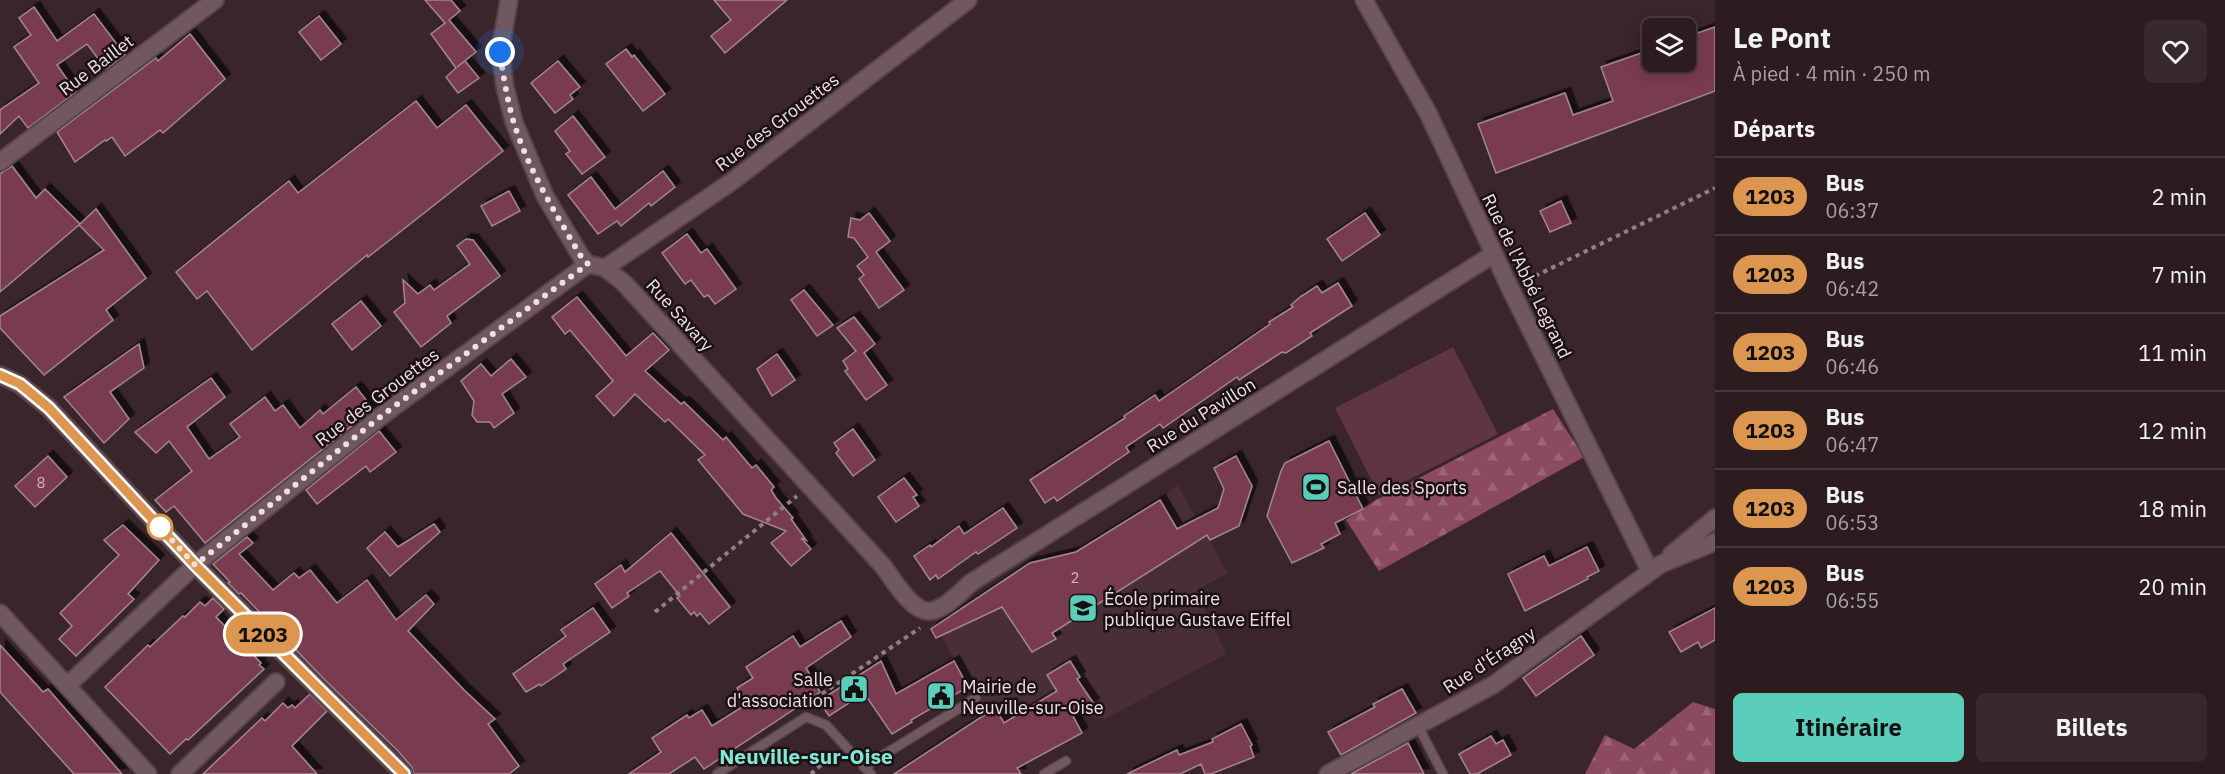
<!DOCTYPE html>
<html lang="fr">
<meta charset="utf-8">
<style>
body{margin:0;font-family:"IBM Plex Sans",sans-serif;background:#38292d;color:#f1f3f6;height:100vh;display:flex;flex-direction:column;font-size:22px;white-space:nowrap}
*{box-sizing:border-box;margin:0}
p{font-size:20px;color:#a6a1a5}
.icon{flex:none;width:33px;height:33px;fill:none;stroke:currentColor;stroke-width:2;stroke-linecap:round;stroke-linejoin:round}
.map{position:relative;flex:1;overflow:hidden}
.details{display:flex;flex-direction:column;background:#2c1c20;width:510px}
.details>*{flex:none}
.badge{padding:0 12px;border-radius:20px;font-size:21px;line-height:39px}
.buttons{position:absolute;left:1642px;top:18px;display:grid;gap:12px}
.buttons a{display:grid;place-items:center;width:54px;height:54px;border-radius:9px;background:#2c1c20;box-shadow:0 3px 15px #0003,0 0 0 2px #483a3e;font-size:30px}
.you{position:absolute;width:30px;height:30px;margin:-15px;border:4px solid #fff;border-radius:50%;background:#1a73e8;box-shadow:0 0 0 9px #1a73e833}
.map>.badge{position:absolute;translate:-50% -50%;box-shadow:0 0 0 3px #fff}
h2{padding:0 18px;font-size:22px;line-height:54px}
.round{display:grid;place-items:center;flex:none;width:63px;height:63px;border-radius:9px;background:#38292d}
.summary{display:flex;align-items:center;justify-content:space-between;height:102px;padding:0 18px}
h1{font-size:28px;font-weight:700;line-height:45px}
.action{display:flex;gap:12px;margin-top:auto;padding:12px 18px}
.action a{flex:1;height:69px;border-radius:9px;background:#5bcebb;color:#111;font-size:24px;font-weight:700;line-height:69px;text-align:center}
.action a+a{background:#38292d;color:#f1f3f6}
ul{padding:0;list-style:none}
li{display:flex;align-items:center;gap:18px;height:78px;padding:0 18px;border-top:2px solid #483a3e}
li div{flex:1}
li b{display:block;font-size:22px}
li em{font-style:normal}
li .badge{min-width:66px;font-weight:700;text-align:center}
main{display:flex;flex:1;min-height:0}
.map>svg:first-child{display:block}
</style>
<main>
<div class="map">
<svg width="1715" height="774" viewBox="0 0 1715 774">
<defs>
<pattern id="forest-firs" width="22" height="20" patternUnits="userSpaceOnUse" patternTransform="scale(1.5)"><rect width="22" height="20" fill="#8b4a5f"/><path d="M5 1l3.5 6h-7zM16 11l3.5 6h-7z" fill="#9c6476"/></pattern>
<filter id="shadow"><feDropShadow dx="5.5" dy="-5.5" stdDeviation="0" flood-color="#0009"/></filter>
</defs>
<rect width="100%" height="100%" fill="#3a252b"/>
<path fill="#492e36" d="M1177,485L1228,573L1196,590L1226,654L1105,719L1072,715L1004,723L995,709L984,715L971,686L941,636L1030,563L1076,552L1160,500Z"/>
<g fill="url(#forest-firs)">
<path d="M1553,409L1584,457L1379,571L1346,520L1376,500Z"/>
<path d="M1693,702L1715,709V774H1585L1605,735L1634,749Z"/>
</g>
<path fill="#5e3541" d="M1453,347L1498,434L1379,495L1335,408Z"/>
<g fill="#793b4f" stroke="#a1878d" stroke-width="1.5" filter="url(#shadow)">
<path d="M425,0H451L460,11L449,20L476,52L457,67L465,61L479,78L458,93L446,77L456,68L431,34L445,23Z"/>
<path d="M714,0H787L725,53L711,36L731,20Z"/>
<path d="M34,7L57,41L94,14L125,55L106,69L87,44L57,65L76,92L28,128L19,116L0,134V110L39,83L14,47L31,35L19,18Z"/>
<path d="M319,16L341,44L321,60L299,32Z"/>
<path d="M1715,27V91L1496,173L1478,124L1565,93L1573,115L1613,101L1601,67L1653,49V62H1686V37Z"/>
<path d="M190,34L225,79L163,133L160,130L125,156L112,137L106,141L105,140L75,162L57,132L156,58L158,61Z"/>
<path d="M626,49L632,57L634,55L665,94L643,111L606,64Z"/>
<path d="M558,61L580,87L570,95L573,99L555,113L531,83Z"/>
<path d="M416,101L437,128L466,105L503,151L368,257L367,255L252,350L207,291L197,299L176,272L289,181L298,193Z"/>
<path d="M573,116L605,157L582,174L566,154L570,151L555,131Z"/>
<path d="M12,166L36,198L45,189L80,224L96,209L146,278L106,310L113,320L44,375L0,328V316L104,250L79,225L0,292V174Z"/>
<path d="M663,171L675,187L651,206L649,203L621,226L617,221L598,234L568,195L591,177L615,209Z"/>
<path d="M509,191L520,211L492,226L481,206Z"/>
<path d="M1561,201L1571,223L1550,232L1540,211Z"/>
<path d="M869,213L890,241L876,252L904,290L879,308L859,279L864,275L857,266L868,257L854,238L848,237L851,218L860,220Z"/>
<path d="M1365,213L1380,235L1342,261L1327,239Z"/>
<path d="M687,234L701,253L707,249L736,289L715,304L708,295L704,297L691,280L685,284L662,253Z"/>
<path d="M466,239L473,240L500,276L447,316L451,323L421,347L394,312L405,303L403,280L418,294L430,285L434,290L470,264L457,246Z"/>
<path d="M1338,283L1352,306L1310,333L1312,336L1286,353L1282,352L1239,380L1237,377L1163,428L1160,424L1126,447L1129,452L1057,501L1054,497L1045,503L1030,480L1125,418L1124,416L1155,395L1159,401L1270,324L1269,322L1293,307L1291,305L1300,297L1317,286L1322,293Z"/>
<path d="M804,290L833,325L817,336L791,300Z"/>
<path d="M577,297L626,356L653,333L669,350L645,371L681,404L684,402L723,440L726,437L752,468L756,465L774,487L771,490L776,498L793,518L791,519L806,540L801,538L811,549L791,566L771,543L786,531L743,514L698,460L705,455L668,419L665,422L635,394L614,416L596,396L613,381L570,330L565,334L552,317Z"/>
<path d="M361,301L381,326L352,350L332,324Z"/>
<path d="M854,317L875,344L864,353L887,385L866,400L845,371L848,369L843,361L856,351L837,328Z"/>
<path d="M139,344L144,368L110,392L129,419L104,443L64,397Z"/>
<path d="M777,354L795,380L772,396L757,369Z"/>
<path d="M511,359L526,377L502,394L514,413L494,428L490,422H477L472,415L474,401L461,381L481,364L491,376Z"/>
<path d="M211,378L225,397L187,427L209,459L240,437L230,424L265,397L275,411L283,405L300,428L320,410L323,414L356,387L373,409L205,543L174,506L166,512L155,500L192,471L169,441L156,453L135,432Z"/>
<path d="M853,429L875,460L853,476L836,453L839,450L834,443Z"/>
<path d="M379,431L396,452L370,472L366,466L317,504L306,490Z"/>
<path d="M1329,441L1363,509L1335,523L1340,534L1321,544L1324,548L1292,563L1267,516L1281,471L1285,463Z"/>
<path d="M48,456L67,477L35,507L15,486Z"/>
<path d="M1236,456L1252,486L1239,526L1210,540L1207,535L1052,633L1056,639L1032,652L1002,607L936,638L931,629L1030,563L1076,552L1160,500L1177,529L1218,508L1224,489L1214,468Z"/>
<path d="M904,478L917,495L913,497L919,506L896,522L878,497Z"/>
<path d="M1003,508L1017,528L978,554L976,552L938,579L936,575L930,580L914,556L930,545L931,547L959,526L964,534Z"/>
<path d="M434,524L440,532L390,576L367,548L385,532L398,547Z"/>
<path d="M123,525L159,560L128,594L134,599L76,656L59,639L72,626L60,613L119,555L104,540Z"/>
<path d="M671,533L730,607L709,624L700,613L697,616L694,612L691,615L677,598L680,596L660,571L627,593L629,596L612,608L595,584L621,565L625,572Z"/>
<path d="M247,537L253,543L239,554L273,590L294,573L299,578L310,570L337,603L367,580L396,620L426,595L434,604L408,631L464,690L495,719L488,724L519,766L509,774H414L412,767L398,751L325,680L241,593L239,594L228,583L230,582L213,564Z"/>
<path d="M1587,547L1599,571L1587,577L1588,579L1525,611L1508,574L1544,556L1549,566Z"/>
<path d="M213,598L224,609L216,617L261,663L259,665L264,669L188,740L186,739L170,754L105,687L148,645L150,647L183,616L185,617L200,602L205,606Z"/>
<path d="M593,608L610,632L563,664L566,669L541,686L540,684L526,692L513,674L566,636L561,630Z"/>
<path d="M1715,608V640L1701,648L1698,642L1681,652L1669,632Z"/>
<path d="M841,621L851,637L806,668L820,692L704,769L695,757L669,774H629L661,752L652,738L687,715L689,718L702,710L712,726L747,704L737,688L753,678L746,667L793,636L800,647Z"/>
<path d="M1581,636L1594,655L1536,696L1523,678Z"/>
<path d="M0,645L43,692L48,689L122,774H74L0,692Z"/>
<path d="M881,661L896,694L954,661L968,687L911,720L912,722L892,734L864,693L829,716L819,701Z"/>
<path d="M1070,661L1080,677L1077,679L1094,704L1073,716L1082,733L1017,768L1021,774H894L995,708L1004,723L1057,691L1047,675Z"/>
<path d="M1402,689L1416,713L1341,755L1328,732L1375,707L1373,704Z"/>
<path d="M310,694L327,711L292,746L317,774H203L262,718L265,721L283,703L288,708L292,705L295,708Z"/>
<path d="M1241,724L1252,745L1250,746L1254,757L1211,774H1205L1201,764L1180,774H1127L1177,750L1179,755L1213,742L1212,739Z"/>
<path d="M1491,736L1496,744L1503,740L1511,755L1477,774H1470L1459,754Z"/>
<path d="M1408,743L1424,774H1351Z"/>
</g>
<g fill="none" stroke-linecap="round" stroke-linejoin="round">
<g stroke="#564449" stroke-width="11">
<g id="service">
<path d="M1418,726L1443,774"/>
<path d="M864,767L976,698"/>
<path d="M717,774L806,717L826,725L871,774"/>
<path d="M1044,774L1066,761"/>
</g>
</g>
<g stroke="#564449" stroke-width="20">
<g id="minor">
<path d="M509,0L500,52L505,87L514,122L545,196L582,258L588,264L605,268L624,283L883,566C893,579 911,611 929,611C944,611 961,591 972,582L1494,254"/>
<path d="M1364,0L1428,113L1510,288L1650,571"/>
<path d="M0,162L215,0"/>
<path d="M605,268L734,180L968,0"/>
<path d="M0,613L148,774"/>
<path d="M68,685L195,565L384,414L588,264"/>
<path d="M180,774L276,682"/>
</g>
</g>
<g stroke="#564449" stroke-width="20">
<g id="tertiary">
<path d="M0,375L19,384L49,408L195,565L404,774"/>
<path d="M1671,555L1715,518"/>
<path d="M1328,774L1493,685L1661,564L1715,542"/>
</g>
</g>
<g stroke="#917f84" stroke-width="4" stroke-dasharray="4.5 4.5" stroke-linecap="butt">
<path d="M1527,280L1715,188"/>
<path d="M655,612L797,496"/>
<path d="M807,704L920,628"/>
<path d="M811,774L834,753"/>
</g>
<use href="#service" stroke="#71585f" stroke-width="8"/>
<use href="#minor" stroke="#71585f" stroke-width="16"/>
<use href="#tertiary" stroke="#71585f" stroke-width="16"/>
</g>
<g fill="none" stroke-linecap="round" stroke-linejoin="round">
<g stroke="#fff" stroke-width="14">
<path id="line" d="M0,375L20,384L49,408L195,565L404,774"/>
</g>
<use href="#line" stroke="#dc9650" stroke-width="9"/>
<path stroke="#eedfe3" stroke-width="6" stroke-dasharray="0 10.8" d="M160,527L155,522L195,565L384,414L588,264L582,258C556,214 528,170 513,120C507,98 503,75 500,52"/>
</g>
<defs>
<g id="stadium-square" transform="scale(1.5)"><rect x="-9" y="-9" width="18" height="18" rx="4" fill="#5bcebb" stroke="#1b1114"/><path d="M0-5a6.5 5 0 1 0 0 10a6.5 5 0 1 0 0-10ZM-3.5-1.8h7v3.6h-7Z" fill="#111"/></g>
<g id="school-square" transform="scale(1.5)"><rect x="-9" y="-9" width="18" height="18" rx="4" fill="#5bcebb" stroke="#1b1114"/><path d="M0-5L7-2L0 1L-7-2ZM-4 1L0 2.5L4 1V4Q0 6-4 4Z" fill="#111"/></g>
<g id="civic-square" transform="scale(1.5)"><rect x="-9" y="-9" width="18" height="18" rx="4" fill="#5bcebb" stroke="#1b1114"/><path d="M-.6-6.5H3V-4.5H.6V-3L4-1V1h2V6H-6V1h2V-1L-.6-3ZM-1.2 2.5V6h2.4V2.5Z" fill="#111"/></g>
</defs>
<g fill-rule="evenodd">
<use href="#stadium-square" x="1316" y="487"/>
<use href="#school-square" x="1083" y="608"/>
<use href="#civic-square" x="854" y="689"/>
<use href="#civic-square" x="941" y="696"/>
</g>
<circle fill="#fff" stroke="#dc9650" stroke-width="3" cx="160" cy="527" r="12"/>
<g text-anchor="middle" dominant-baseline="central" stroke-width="5" stroke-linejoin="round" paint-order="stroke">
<g font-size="15" fill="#d1b6be">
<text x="41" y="482">8</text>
<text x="1075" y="577">2</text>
</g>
<g font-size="18" fill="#eedfe3" stroke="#1b1114">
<text transform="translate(96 65) rotate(-37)">Rue Baillet</text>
<text transform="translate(777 122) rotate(-37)">Rue des Grouettes</text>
<text transform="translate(1527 276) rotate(64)">Rue de l'Abbé Legrand</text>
<text transform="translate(680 315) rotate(48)">Rue Savary</text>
<text transform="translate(377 397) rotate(-37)">Rue des Grouettes</text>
<text transform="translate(1201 415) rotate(-32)">Rue du Pavillon</text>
<text transform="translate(1489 660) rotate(-33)">Rue d'Éragny</text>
</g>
<g font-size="18" fill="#eedfe3" stroke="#1b1114" text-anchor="start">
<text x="1337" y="487">Salle des Sports</text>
<text x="1104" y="598">École primaire<tspan x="1104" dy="21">publique Gustave Eiffel</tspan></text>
<text x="833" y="679" text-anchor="end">Salle<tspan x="833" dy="21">d'association</tspan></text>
<text x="962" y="686">Mairie de<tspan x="962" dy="21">Neuville-sur-Oise</tspan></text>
</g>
<g font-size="21" font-weight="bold" fill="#81e8d5" stroke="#1b1114">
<text x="806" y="756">Neuville-sur-Oise</text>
</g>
</g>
</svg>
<div class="buttons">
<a><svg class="icon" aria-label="layers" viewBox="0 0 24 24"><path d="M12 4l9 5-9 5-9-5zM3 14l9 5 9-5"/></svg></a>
</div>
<div class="you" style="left:500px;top:52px"></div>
<b class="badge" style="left:263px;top:634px;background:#dc9650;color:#111">1203</b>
</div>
<section class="details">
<div class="summary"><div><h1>Le Pont</h1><p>À pied · 4 min · 250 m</p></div><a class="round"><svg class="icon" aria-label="heart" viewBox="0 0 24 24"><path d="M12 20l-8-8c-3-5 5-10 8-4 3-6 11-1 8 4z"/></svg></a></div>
<h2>Départs</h2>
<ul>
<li><span class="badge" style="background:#dc9650;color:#111">1203</span><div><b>Bus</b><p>06:37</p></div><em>2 min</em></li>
<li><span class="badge" style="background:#dc9650;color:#111">1203</span><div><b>Bus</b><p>06:42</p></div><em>7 min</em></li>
<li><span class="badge" style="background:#dc9650;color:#111">1203</span><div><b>Bus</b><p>06:46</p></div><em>11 min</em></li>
<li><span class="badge" style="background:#dc9650;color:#111">1203</span><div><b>Bus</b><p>06:47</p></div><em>12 min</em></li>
<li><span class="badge" style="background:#dc9650;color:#111">1203</span><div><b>Bus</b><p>06:53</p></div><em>18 min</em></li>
<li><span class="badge" style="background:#dc9650;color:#111">1203</span><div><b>Bus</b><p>06:55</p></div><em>20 min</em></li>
</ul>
<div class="action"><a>Itinéraire</a><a>Billets</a></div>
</section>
</main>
